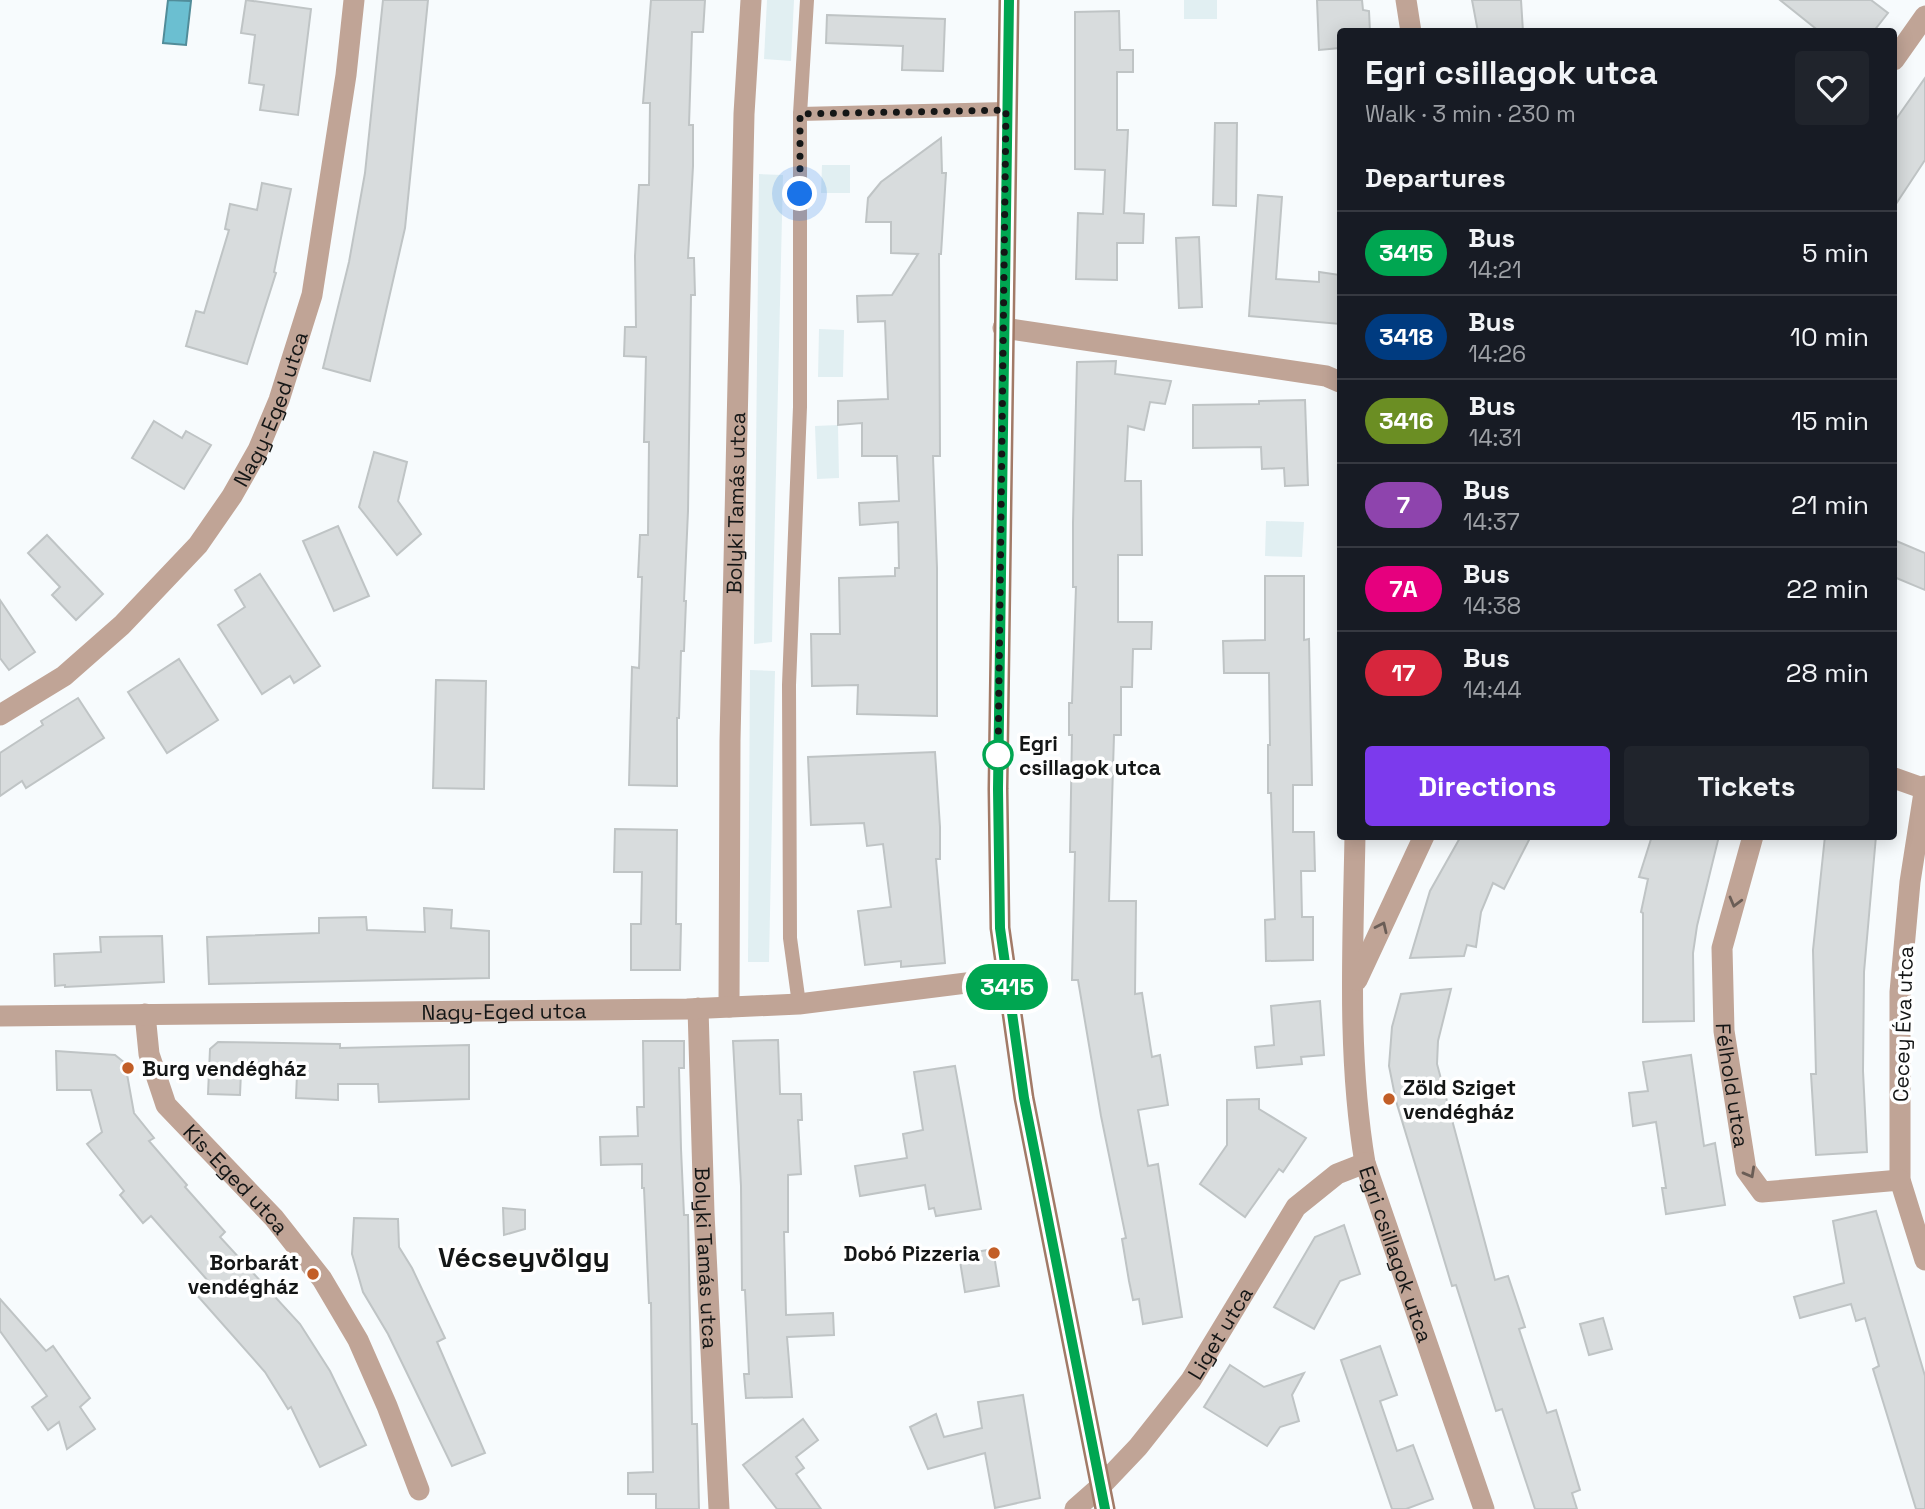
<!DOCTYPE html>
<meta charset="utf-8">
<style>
body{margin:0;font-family:"Space Grotesk",sans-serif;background:#20242c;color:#f1f3f6;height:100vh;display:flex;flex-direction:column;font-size:26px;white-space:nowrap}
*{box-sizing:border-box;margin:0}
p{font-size:23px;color:#9ea1a6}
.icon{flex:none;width:38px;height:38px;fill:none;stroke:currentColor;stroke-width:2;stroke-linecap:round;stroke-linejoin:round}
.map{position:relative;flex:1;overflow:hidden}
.side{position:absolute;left:1337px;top:28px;width:560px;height:812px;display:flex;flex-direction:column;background:#171b24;border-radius:7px;box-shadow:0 4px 18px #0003}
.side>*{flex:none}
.badge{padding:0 14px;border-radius:23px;font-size:24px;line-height:46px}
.you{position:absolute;width:35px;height:35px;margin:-18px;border:5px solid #fff;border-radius:50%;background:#1a73e8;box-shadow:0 0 0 10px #1a73e833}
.map>.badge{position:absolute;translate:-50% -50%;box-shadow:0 0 0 4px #fff}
h2{padding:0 28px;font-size:26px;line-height:63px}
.round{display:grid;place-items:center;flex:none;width:74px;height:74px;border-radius:7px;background:#20242c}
.summary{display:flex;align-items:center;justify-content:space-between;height:119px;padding:0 28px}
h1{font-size:33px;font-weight:700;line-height:52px}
.button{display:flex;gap:14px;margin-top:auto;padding:14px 28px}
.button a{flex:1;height:80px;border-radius:7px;background:#7c3aed;color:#fff;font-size:28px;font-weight:700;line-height:80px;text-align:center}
.button a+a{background:#20242c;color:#f1f3f6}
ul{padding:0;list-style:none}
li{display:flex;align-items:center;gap:21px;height:84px;padding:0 28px;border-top:2px solid #363941}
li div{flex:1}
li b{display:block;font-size:26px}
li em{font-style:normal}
li .badge{min-width:77px;font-weight:700;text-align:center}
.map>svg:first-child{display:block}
</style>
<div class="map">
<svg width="1925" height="1509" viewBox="0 0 1925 1509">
<rect width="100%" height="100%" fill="#f7fbfd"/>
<g fill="#e1eff2">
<path d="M767,0H794L791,61L764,59Z"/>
<rect x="1184" y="0" width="33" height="19"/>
<path d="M822,165H850V193H821Z"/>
<path d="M759,174L783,175L772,642L754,644Z"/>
<path d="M819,329L844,330L843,377H818Z"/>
<path d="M838,425L839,478L817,479L815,426Z"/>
<path d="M1266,521L1304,522L1302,557L1265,556Z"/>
<path d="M750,670L775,671L769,962H748Z"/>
</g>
<path fill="#6bbfd1" stroke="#518c99" stroke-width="2" d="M168,0L191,1L186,45L163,43Z"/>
<g fill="#d8dcdd" stroke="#bfc4c5" stroke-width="2">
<path d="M246,0L311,9L298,115L260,110L264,85L249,83L255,35L241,33Z"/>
<path d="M383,0H428L405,228L370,381L323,368L349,262L365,173Z"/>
<path d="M651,0H705L703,32H692L689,125H693V166L688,258H694L695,295H691L688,511L684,601H686L684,651H681L679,718H677V786L629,785L632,667L639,668L642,577H638L640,535H648L649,442H644L646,357L624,356L625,327H636L635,256L639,185H649L650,103H643Z"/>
<path d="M1317,0H1362L1363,10L1369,11L1370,32H1340V48L1319,50Z"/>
<path d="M1472,0H1521L1523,32H1478Z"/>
<path d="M1780,0H1871L1888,13L1873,32H1820Z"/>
<path d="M1119,11L1120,50H1133V72H1117V130H1128L1124,213L1144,214L1143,243H1117V280L1076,279L1078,213L1103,214L1105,170L1075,169V12Z"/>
<path d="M827,15L945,19L943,71L902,70L903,46L826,43Z"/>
<path d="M1925,78V160L1894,207V122Z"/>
<path d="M1215,123H1237L1236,206L1213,205Z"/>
<path d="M941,138L942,173H946L941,254H939L940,456H933L937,568V716L857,714L858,685L812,686L811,634H840L839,578L895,576V568H899L898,522L860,525L859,503L899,501L897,456H862V423L838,425V401L888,399L885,321L858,322L857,296L892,295L918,254L891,253V222H866L868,198L881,182Z"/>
<path d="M262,183L291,189L274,272L276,273L247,364L186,346L196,311L204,313L229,230L225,229L230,204L257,210Z"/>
<path d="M1258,195L1282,197L1276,279L1319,282V272L1340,275V324L1249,316Z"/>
<path d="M1199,237L1202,307L1179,308L1176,238Z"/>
<path d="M1116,361L1115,374L1171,381L1165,404L1150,402L1144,430L1128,426L1125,481H1141L1142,555H1118V622H1152L1151,649H1133L1132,687H1121V735H1114L1109,901H1136L1135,994L1142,993L1152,1057L1160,1055L1168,1105L1138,1110L1148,1166L1158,1164L1182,1317L1143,1324L1139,1299L1133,1300L1129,1281L1122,1239L1126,1238L1101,1116L1078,980H1072L1075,852H1070L1072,735H1069V703H1072L1076,587H1073V523L1077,362Z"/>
<path d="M1305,400L1308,485L1285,486L1284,468L1262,469L1261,447L1193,448V405L1259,404V401Z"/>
<path d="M154,421L182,438L186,431L211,445L184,489L132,458Z"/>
<path d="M374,452L407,462L398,501L421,534L397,555L359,507Z"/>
<path d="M338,526L369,596L334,611L303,541Z"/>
<path d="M47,535L103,594L76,620L52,595L60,587L28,553Z"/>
<path d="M1894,540L1925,553V590L1894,577Z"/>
<path d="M260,574L320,666L294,683L290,676L262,694L218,625L245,607L235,590Z"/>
<path d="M1265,576H1304V640L1309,639L1312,785H1293V832H1314L1315,871H1301L1302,917H1313V960L1266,961L1265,920L1275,919L1271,793H1268V745H1270L1269,673H1224L1223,641L1265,640Z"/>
<path d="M0,600L35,652L9,670L0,658Z"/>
<path d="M179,659L218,720L167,753L128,692Z"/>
<path d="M436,680L486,681L484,789L433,788Z"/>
<path d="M78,698L104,738L26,788L22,781L0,796V753L43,725L41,721Z"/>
<path d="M935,752L940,827V859H936L945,963L901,967V961L865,965L858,911L891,907L883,844L867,846L864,823L811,825L808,757Z"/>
<path d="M615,829L677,830L676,924H681L680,970H631V924H641L642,872H614Z"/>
<path d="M1461,836H1531L1504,889L1493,883L1481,912L1476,947L1467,945L1464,956L1410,958L1430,891Z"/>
<path d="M1652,836H1719L1697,926L1693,953L1694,1021L1643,1022V913L1641,912L1648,879L1639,877Z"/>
<path d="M1825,836H1876L1864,972L1863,1071L1867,1152L1816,1155L1811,1074H1816L1813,950Z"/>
<path d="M424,908L452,910L451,928L489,931V978L209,984L207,937L319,933V918L366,917L367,930L425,932Z"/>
<path d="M162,936L164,982L65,987V985L55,986L54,954L101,952L100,937Z"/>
<path d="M1451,989L1438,1041L1437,1064L1495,1280L1508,1276L1525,1327L1519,1329L1547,1413L1556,1410L1580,1490L1572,1493L1577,1509H1535L1502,1409L1496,1411L1456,1285L1452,1286L1396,1101L1389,1066L1392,1027L1401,994Z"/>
<path d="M1320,1001L1324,1055L1301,1057L1302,1064L1257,1068L1255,1047L1274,1045L1271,1006Z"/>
<path d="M778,1040L780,1094H801L802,1120H798L801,1174L788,1175V1232H784L786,1315L833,1313L834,1335L787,1337L792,1397L746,1398L744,1374H749L745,1290H742L741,1186L733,1041Z"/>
<path d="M643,1041H684V1068H679L681,1149L684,1215H688L692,1424H697L699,1509H656V1494H628V1473L653,1472L651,1303H649L644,1188H642V1164L601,1165L600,1137L638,1136L637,1107H644Z"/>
<path d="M218,1042L340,1044V1048L469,1045V1099L379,1102L378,1084H338V1100L296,1098L297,1074L241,1072L240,1095L208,1094L210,1049Z"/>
<path d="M56,1051L115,1055L125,1063L134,1113L154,1138L149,1141L187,1185L185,1187L225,1232L220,1237L300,1324L330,1371L366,1445L320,1467L291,1407L288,1409L265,1372L196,1294L209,1282L151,1216L143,1223L120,1195L124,1191L87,1144L102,1132L91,1090H57Z"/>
<path d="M1691,1055L1704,1146L1715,1143L1725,1205L1666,1214L1662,1188H1666L1656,1122L1633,1126L1629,1093L1648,1091L1643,1062Z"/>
<path d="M955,1066L981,1209L936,1216L934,1208L929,1209L925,1185L860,1196L855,1166L907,1158L903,1134L923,1130L914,1072Z"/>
<path d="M1259,1099V1109L1306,1138L1283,1172L1279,1169L1245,1217L1200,1184L1227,1145V1100Z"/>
<path d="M503,1208L525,1210V1229L504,1235Z"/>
<path d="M1876,1211L1925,1376V1509H1916L1873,1369L1879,1366L1865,1318L1856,1321L1851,1304L1800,1318L1794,1297L1844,1283L1833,1221Z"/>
<path d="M354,1218L398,1219L399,1247L412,1268L445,1338L437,1342L485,1453L452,1466L388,1334L363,1292L352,1254Z"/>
<path d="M1344,1225L1360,1274L1340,1281L1314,1329L1274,1307L1315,1237Z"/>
<path d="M993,1249L999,1286L965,1292L959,1255Z"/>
<path d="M0,1299L46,1351L53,1346L90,1398L80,1407L95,1429L67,1449L59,1422L48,1430L32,1407L47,1396L0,1331Z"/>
<path d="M1603,1318L1612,1349L1589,1355L1580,1324Z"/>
<path d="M1380,1346L1397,1395L1380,1401L1397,1451L1413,1445L1433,1499L1406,1509H1392L1341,1360Z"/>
<path d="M1230,1365L1264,1387L1304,1373L1292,1395L1299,1421L1280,1427L1267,1446L1204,1407Z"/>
<path d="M1023,1395L1040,1498L995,1508L985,1453L928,1469L910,1427L936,1414L944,1437L982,1428L978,1402Z"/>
<path d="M803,1419L818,1440L796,1457L804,1468L796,1474L821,1509H777L743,1465Z"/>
</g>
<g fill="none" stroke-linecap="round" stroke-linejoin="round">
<g stroke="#c0a496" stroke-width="14">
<path d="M800,114L1006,109"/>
<path d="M799,1004L790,938L789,685L800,407V114L807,0"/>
</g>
<g stroke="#c0a496" stroke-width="21">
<path d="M1406,0L1411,32"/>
<path d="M1894,60L1925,16"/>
<path d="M1003,328L1326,376L1340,382"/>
<path id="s1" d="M0,715L64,676L122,625L198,545L232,496L258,450L279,400L312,295L346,75L354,0"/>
<path d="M1894,778L1925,789"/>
<path d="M1925,786L1910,882L1900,992V1180L1925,1260"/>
<path id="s2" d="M1355,836C1353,945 1347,1056 1365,1163L1484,1509"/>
<path id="s3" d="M1753,836L1722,948L1724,1031L1746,1170L1762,1192L1900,1180"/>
<path d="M1357,980L1424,836"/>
<path id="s4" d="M729,1007L730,741L744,114L751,0"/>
<path id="s5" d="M698,1008L704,1213L719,1509"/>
<path id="s6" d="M145,1014L149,1054L166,1105L274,1218L322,1279L358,1340L387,1406L419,1490"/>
<path id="s7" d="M0,1016L687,1009L799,1004L1006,978"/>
<path id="s8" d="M1075,1509L1100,1487L1138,1447L1191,1380L1296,1207L1337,1174L1365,1163"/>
</g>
<path stroke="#a27a67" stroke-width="21" d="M1009,0L998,789L1000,928L1024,1098L1105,1509"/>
</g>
<defs><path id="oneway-chevron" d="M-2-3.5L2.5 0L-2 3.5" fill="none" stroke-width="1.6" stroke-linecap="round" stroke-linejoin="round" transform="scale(1.75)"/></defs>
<g stroke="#6a5d56">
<use href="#oneway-chevron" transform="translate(1735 902) rotate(105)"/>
<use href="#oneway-chevron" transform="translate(1382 927) rotate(-65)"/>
<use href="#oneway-chevron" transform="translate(1750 1173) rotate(61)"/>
</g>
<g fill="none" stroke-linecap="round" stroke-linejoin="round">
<g stroke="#fff" stroke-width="16">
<path id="line" d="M1009,0L998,789L1000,928L1024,1098L1105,1509"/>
</g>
<use href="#line" stroke="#00a651" stroke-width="10"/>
<path stroke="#141616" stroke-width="7" stroke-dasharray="0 12.6" d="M800,194V114L1006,110L998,762V755"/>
</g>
<circle fill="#fff" stroke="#00a651" stroke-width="3.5" cx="998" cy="755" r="14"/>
<g fill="#c25e27" stroke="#fff" stroke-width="2.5">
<circle cx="128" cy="1068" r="7"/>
<circle cx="1389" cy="1099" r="7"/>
<circle cx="994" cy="1253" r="7"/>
<circle cx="313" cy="1274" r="7"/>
</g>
<g text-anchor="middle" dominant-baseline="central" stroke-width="7" stroke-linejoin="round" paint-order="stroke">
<g font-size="21" fill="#141616" stroke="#fff">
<text stroke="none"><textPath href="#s1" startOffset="418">Nagy-Eged utca</textPath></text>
<text stroke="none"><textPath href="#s4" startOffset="504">Bolyki Tamás utca</textPath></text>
<text stroke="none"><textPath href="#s7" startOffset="504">Nagy-Eged utca</textPath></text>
<text transform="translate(1903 1024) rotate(-88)">Cecey Éva utca</text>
<text stroke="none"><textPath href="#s3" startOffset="254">Félhold utca</textPath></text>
<text stroke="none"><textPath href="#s6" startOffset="196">Kis-Eged utca</textPath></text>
<text stroke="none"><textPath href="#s2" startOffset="424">Egri csillagok utca</textPath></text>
<text stroke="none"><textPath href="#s5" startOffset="250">Bolyki Tamás utca</textPath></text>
<text stroke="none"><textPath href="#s8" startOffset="229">Liget utca</textPath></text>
</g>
<g font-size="21" font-weight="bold" fill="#141616" stroke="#fff" text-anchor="start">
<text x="1019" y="743">Egri<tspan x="1019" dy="24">csillagok utca</tspan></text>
</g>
<g font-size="21" font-weight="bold" fill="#141616" stroke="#fff" text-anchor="start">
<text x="142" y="1068">Burg vendégház</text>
<text x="1403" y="1087">Zöld Sziget<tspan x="1403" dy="24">vendégház</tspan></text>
<text x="980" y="1253" text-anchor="end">Dobó Pizzeria</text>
<text x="299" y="1262" text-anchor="end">Borbarát<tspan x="299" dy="24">vendégház</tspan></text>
</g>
<g font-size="28" font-weight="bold" fill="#141616" stroke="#fff">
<text x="524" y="1257">Vécseyvölgy</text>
</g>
</g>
</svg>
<div class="you" style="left:800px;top:194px"></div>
<b class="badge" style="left:1007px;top:987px;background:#00a651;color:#fff">3415</b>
<section class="side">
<div class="summary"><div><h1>Egri csillagok utca</h1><p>Walk · 3 min · 230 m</p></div><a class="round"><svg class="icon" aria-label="heart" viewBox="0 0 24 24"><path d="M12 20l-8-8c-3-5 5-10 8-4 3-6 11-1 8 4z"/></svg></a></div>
<h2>Departures</h2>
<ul>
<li><span class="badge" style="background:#00a651;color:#fff">3415</span><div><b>Bus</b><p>14:21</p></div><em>5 min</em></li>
<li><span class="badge" style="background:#003b80;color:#fff">3418</span><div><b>Bus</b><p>14:26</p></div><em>10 min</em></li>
<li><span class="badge" style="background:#6b8e23;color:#fff">3416</span><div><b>Bus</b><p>14:31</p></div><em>15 min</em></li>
<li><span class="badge" style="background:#8e44ad;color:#fff">7</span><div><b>Bus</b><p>14:37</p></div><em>21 min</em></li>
<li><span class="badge" style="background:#e6007e;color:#fff">7A</span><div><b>Bus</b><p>14:38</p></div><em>22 min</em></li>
<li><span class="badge" style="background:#d7263d;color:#fff">17</span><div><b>Bus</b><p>14:44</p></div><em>28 min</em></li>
</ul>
<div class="button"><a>Directions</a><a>Tickets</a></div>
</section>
</div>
